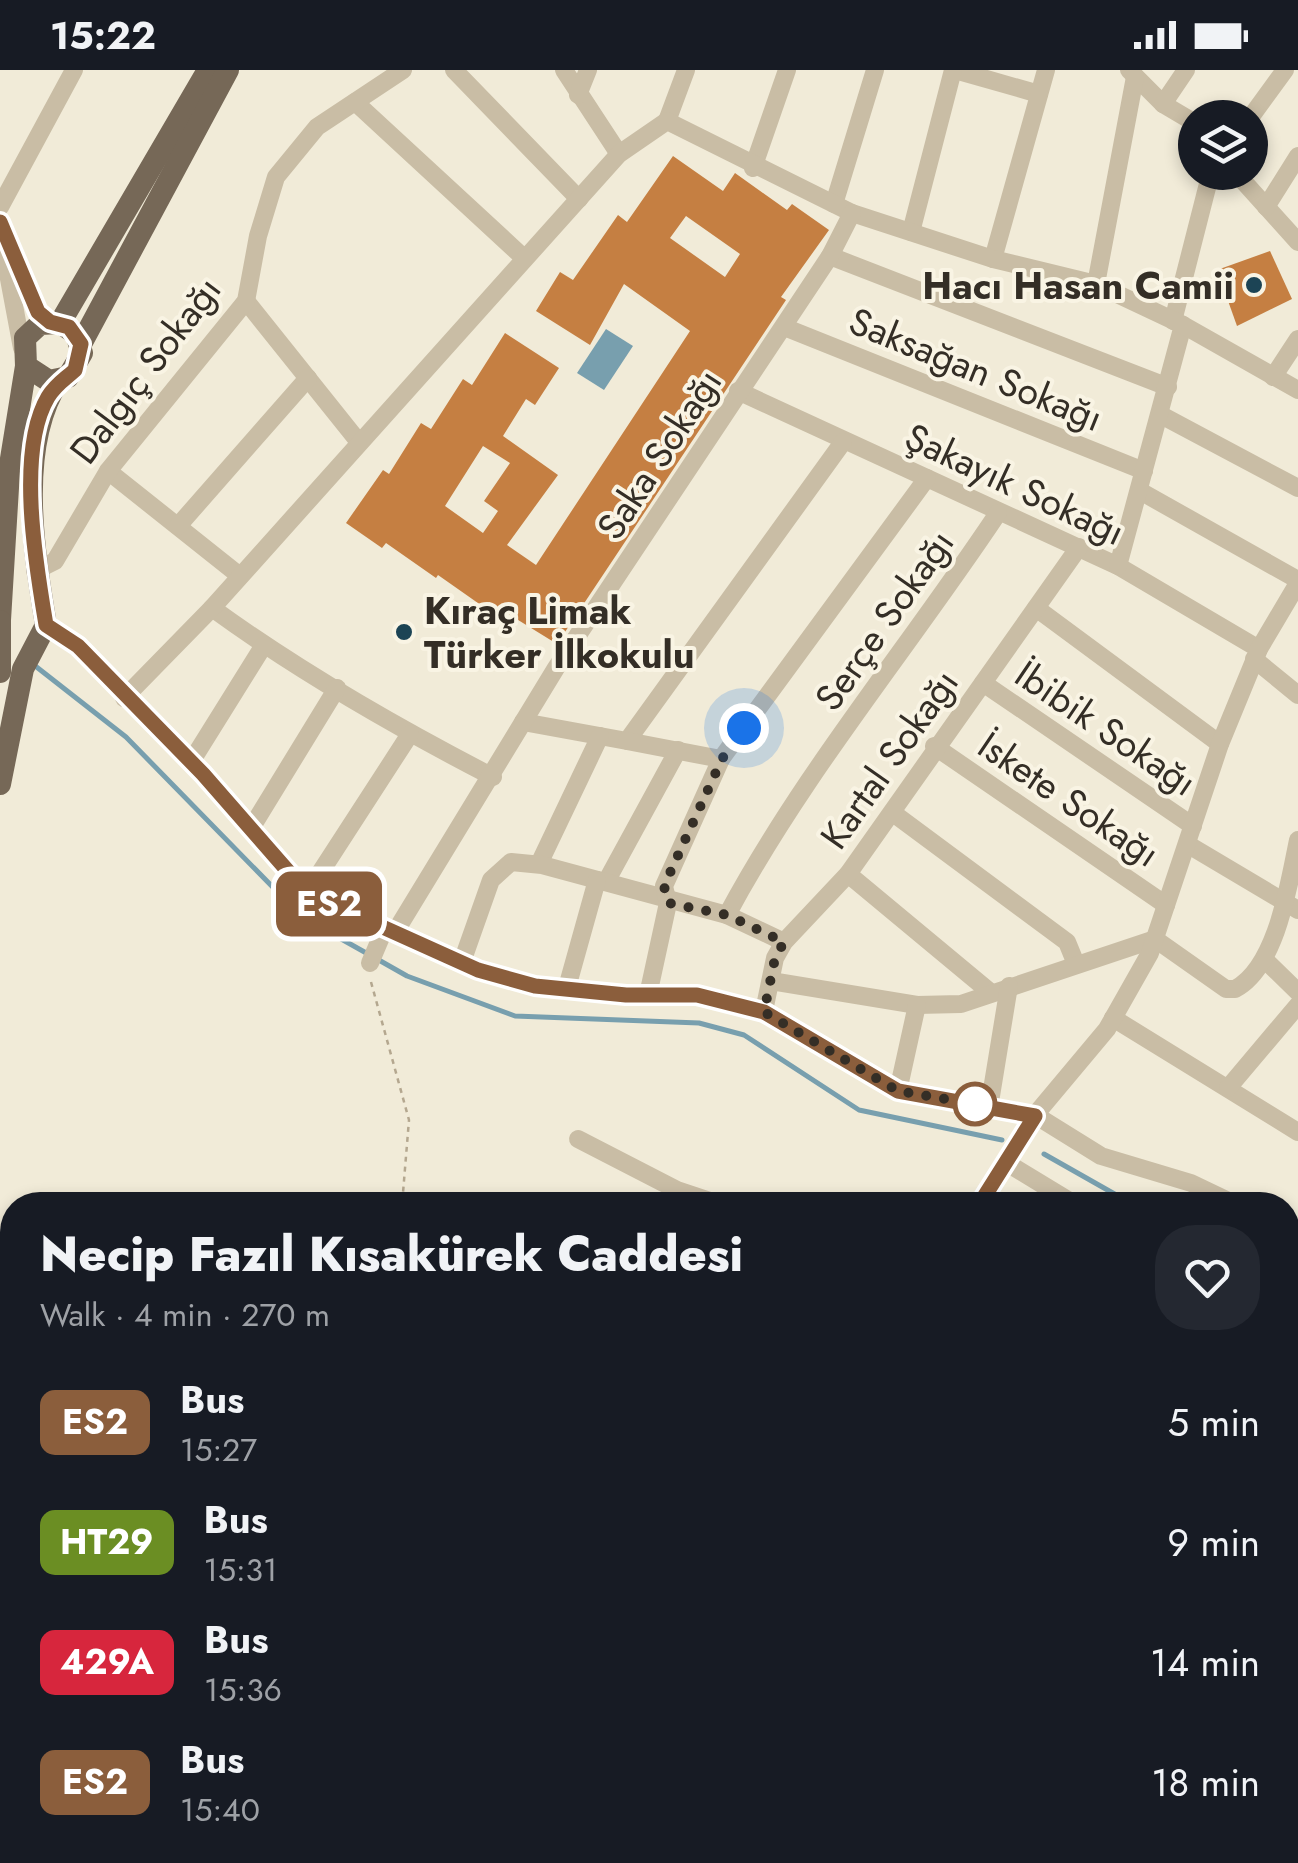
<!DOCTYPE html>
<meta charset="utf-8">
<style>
body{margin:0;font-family:Jost,sans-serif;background:#242831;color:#f1f3f6;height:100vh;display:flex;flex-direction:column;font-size:38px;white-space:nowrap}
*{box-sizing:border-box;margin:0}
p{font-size:32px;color:#9ea1a6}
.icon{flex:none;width:55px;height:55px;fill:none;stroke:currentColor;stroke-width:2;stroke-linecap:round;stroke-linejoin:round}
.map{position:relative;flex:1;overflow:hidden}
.side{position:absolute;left:0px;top:1122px;width:1300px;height:672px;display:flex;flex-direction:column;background:#171b24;border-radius:40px 40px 0 0;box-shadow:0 5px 15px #0003}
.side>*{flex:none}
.badge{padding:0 20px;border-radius:15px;font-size:35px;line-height:65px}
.controls{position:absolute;left:1178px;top:30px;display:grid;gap:20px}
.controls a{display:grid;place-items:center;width:90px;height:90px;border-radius:50%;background:#171b24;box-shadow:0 5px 15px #0003;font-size:50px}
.you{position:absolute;width:50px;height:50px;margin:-25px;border:8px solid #fff;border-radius:50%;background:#1a73e8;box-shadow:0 0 0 15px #1a73e833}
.map>.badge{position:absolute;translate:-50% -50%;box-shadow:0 0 0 5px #fff}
.round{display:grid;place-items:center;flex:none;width:105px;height:105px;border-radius:40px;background:#242831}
.overview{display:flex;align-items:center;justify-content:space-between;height:170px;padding:0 40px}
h1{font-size:48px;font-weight:800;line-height:75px}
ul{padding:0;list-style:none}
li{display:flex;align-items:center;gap:30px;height:120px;padding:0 40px}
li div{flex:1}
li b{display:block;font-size:38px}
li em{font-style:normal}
li .badge{min-width:110px;font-weight:700;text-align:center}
.status{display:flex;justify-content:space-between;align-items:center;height:70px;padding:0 50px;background:#171b24;direction:ltr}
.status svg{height:28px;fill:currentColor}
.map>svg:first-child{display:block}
</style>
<div class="status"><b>15:22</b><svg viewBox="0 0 49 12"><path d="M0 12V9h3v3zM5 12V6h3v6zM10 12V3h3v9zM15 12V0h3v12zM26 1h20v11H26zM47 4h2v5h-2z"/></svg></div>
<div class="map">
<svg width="1298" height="1793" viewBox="0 0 1298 1793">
<rect width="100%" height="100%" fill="#f1ebd8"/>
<path fill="#789fae" d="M606,259L633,276L604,320L577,303Z"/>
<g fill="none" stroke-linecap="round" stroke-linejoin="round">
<g stroke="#789fae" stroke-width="5">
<path d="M34,595L126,667L302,847L368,884"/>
<path d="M377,889L407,906L515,946L699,953L744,965L859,1040L1002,1070"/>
<path d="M1044,1084L1134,1135"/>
<path d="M1288,1231L1298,1240"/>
</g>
</g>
<g fill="#c57f42" fill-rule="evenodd">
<path d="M673,86L723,121L735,103L787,140L792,134L829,160L781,227L786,230L557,574L489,532L485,538L438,505L436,508L386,473L382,478L346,453L383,400L389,404L421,353L431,359L463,309L472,315L505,263L559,298L535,335L526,329L503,366L558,405L507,475L536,495L690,261L624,214L590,275L536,241L560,202L573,210L618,145L627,152ZM686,146L740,184L725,207L670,168ZM483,376L510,393L484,431L498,441L483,463L445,436Z"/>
<path d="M1270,181L1292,229L1237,256L1217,200Z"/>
</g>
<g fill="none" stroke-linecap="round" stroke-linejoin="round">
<path stroke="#b4a78f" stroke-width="2.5" stroke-dasharray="5 5" stroke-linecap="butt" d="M371,912L409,1050L402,1135"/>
<g stroke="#c9bda5" stroke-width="18">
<path d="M454,0L579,129"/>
<path d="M564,0L619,84"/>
<path d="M955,0L1039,24"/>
<path d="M1129,0L1163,34L1195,53"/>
<path d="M578,25L588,0"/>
<path d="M355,32L524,188"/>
<path d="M1163,34L1186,0"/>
<path d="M1250,48L1285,0"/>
<path d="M667,51L686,0"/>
<path d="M753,98L787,0"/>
<path d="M1235,102L1298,172"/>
<path d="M834,134L875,0"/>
<path d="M0,137L74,0"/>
<path d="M1266,137L1298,86"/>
<path d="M0,161L22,278"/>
<path d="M911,162L953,0"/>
<path d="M11,178L38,242L50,252"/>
<path d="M830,186L1168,317"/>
<path d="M993,189L1046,0"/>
<path d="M1096,214L1135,7"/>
<path d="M246,231L358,371"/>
<path d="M1173,251L1211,102"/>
<path d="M784,257L1144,401"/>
<path d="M1273,307L1298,269"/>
<path d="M738,321L1118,496L1259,579"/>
<path d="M1161,345L1298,418"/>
<path d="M108,401L240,506"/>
<path d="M1140,421L1298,510"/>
<path d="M178,456L308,308"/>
<path d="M1118,496L1183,255"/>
<path d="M35,501L55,491L108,401L246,231L258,166L276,107L317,57L403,0"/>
<path d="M212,538C300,602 396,657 493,707"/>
<path d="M1036,538L1220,674"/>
<path d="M46,555L78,576L203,703L307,823L478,900L535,916L627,925H697L764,941L898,1021L1035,1045L1101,1086L1191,1113L1237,1135"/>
<path d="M1254,589L1298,625"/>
<path d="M983,613L1193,756"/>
<path d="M124,628L212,538L619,84L667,51L852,143L993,189L1096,214L1183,255L1298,320"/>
<path d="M523,652L627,671L843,372"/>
<path d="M627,671L721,689"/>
<path d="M934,676L1166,835"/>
<path d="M191,692L264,575"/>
<path d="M893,743L1067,872L1076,894"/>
<path d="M250,760L337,618"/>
<path d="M1187,774L1298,840"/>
<path d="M539,794L600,666"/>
<path d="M848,804L990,922"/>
<path d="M606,812L678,680"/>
<path d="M307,823L410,664"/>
<path d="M727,845C803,703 909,577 998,443"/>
<path d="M394,864L556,598L830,186L852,143"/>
<path d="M1264,889L1298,922"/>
<path d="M462,892L491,810L511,792L542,795L727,845L784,872"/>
<path d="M370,893L384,860"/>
<path d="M771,911L917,935L961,934L1155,869L1226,919H1235C1277,897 1289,813 1298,770"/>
<path d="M566,921L597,810"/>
<path d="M648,925L668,833L664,816L721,689L927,408"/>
<path d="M764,941L775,888L784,872L848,804L1079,477"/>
<path d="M1113,948L1298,1062"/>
<path d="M1228,1018L1298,935"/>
<path d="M898,1021L917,935"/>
<path d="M989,1038L1009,916"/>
<path d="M578,1069L677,1120L722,1135"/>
<path d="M1007,1093L1076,1135"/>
<path d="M979,1135L1035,1045L1107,959L1150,883L1220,674L1259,579L1298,513"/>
<path d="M1288,1178L1298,1163"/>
<path d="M1288,1189L1298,1201"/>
<path d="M1288,1384L1298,1399"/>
<path d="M1288,1459L1298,1469"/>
<path d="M460,1782L480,1793"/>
<path d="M897,1782L936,1793"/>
<path d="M231,1793L238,1782"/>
</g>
<g stroke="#766857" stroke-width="22">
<path d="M60,253L208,0"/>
<path d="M81,274L228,0"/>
<path d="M0,550L9,401L26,296L25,268L40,254L60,253L76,264L82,283L68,307L49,311L26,296"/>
<path d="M0,551V602"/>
<path d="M0,714L23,599L46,555C34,482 16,376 59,310"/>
<path d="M782,1782L783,1793"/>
<path d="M807,1782V1793"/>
</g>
</g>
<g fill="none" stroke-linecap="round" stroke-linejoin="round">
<g stroke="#fff" stroke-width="22">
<path id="line" d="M0,152L38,242L50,252L69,257L81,274L75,300C64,310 56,314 48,327C16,381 36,496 46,555L78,576L203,704L307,823L478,900L535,916L626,925H697L764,942L898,1021L1035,1046L979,1135"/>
</g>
<use href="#line" stroke="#8b5e3c" stroke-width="15"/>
<path stroke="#342e26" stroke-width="10" stroke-dasharray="0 18" d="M744,658L722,689L664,816L668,833L727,845L784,872L775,888L764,942L898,1021L975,1034"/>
</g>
<g fill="#1c4455" stroke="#f9f4e4" stroke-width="4">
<circle cx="1254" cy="215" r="10"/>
<circle cx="404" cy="562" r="10"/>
</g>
<circle fill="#fff" stroke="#8b5e3c" stroke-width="5" cx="975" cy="1034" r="20"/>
<g text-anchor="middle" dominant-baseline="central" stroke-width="8" stroke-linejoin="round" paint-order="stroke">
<g font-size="38" font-weight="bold" fill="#342e26" stroke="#f9f4e4" text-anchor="end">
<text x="1234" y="215">Hacı Hasan Camii</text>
<text x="424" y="540" text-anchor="start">Kıraç Limak<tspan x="424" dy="44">Türker İlkokulu</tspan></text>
</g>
<g font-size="38" fill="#342e26" stroke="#f9f4e4">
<text transform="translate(976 299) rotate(22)">Saksağan Sokağı</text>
<text transform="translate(145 300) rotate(-53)">Dalgıç Sokağı</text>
<text transform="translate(659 384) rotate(-57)">Saka Sokağı</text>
<text transform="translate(1015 414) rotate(25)">Şakayık Sokağı</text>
<text transform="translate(884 550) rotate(-55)">Serçe Sokağı</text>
<text transform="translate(1106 658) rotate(34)">İbibik Sokağı</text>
<text transform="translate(889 689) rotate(-55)">Kartal Sokağı</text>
<text transform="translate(1069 729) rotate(34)">İskete Sokağı</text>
</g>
</g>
</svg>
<div class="controls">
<a><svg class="icon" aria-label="layers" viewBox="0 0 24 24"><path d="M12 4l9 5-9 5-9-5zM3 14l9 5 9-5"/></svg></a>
</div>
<div class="you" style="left:744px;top:658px"></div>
<b class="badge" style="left:329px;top:834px;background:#8b5e3c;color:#fff">ES2</b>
<section class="side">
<div class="overview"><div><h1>Necip Fazıl Kısakürek Caddesi</h1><p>Walk · 4 min · 270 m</p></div><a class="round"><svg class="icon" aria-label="heart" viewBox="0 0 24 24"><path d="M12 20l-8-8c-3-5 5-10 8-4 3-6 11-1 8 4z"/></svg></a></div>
<ul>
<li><span class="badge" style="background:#8b5e3c;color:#fff">ES2</span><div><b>Bus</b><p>15:27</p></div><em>5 min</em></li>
<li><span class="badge" style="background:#6b8e23;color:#fff">HT29</span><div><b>Bus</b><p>15:31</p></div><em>9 min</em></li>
<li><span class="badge" style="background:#d7263d;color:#fff">429A</span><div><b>Bus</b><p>15:36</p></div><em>14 min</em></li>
<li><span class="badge" style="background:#8b5e3c;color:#fff">ES2</span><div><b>Bus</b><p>15:40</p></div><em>18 min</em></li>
</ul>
</section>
</div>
